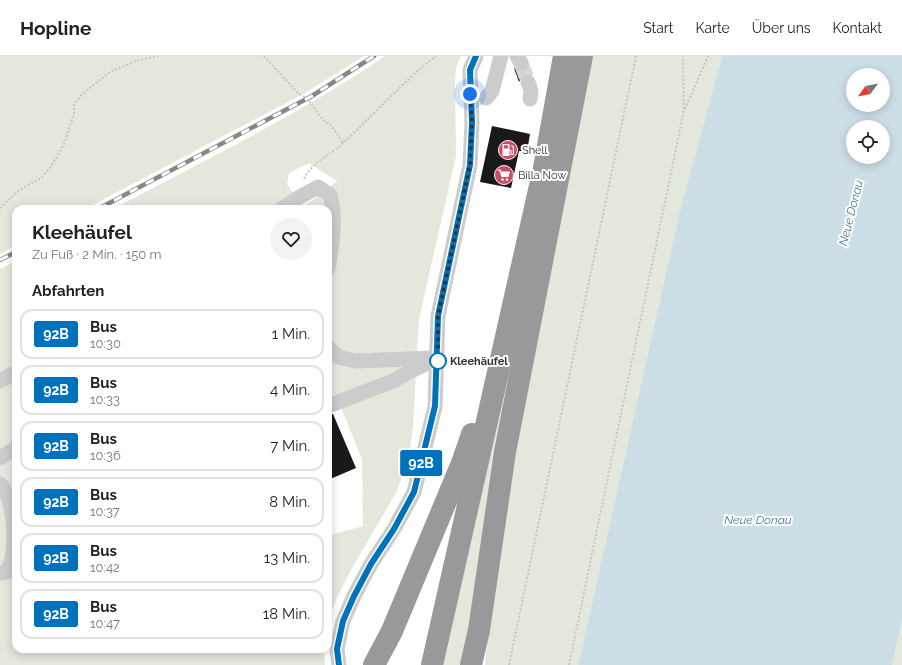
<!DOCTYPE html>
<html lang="de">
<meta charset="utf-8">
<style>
body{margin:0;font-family:Raleway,sans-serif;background:#f2f2f2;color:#222;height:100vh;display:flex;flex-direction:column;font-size:15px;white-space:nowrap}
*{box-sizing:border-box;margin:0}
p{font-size:13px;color:#767676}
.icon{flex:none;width:22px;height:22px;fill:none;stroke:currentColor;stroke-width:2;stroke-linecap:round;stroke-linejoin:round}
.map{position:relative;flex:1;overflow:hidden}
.drawer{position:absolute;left:12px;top:149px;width:320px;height:448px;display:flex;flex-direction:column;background:#fff;border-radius:12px;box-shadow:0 2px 10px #0003}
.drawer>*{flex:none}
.badge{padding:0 8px;border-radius:3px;font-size:14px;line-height:26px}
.needle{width:26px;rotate:237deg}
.controls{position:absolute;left:846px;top:12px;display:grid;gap:8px}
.controls a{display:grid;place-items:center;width:44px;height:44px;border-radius:50%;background:#fff;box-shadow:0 2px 10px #0003;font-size:20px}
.you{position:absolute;width:20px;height:20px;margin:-10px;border:3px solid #fff;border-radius:50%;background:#1a73e8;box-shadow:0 0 0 6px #1a73e833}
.map>.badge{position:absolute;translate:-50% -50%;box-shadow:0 0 0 2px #fff}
h2{padding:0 20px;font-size:15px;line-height:36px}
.round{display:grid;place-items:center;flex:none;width:42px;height:42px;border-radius:21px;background:#f2f2f2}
.head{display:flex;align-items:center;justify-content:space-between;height:68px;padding:0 20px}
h1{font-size:19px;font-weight:700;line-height:30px}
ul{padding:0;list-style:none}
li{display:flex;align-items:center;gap:12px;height:50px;margin:0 8px 6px;padding:0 12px;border:2px solid #e0e0e0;border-radius:12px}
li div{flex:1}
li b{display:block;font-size:15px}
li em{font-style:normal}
li .badge{min-width:44px;font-weight:700;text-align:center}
header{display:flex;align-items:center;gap:24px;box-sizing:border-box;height:56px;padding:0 20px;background:#fff;border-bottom:1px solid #e0e0e0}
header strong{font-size:19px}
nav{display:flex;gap:22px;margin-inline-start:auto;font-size:14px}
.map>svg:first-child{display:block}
</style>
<header>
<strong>Hopline</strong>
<nav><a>Start</a><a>Karte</a><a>Über uns</a><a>Kontakt</a></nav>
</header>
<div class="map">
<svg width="902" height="609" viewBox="0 0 902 609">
<rect width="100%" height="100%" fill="#fff"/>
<g fill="#e3e7dc" fill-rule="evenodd">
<path d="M0,0H364L305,37L85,153H16V189L0,198Z"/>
<path d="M385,0H461L456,12L455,25L456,100L419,263L413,369L409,401L397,435L351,514L337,541L328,566V480L363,470L362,404L337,341L328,343V153H113C205,104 299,59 385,0ZM309,107L337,125L303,151L287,128L289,117Z"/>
<path d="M592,0H722L680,154L578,609H485C503,403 555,203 592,0Z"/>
<path d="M16,205V593H324L325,609H0V213Z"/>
<path d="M533,209L464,609H441Z"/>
<path d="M902,565V609H892Z"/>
</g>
<path fill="#ccdfe6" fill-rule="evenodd" d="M722,0H902V565L892,609H578L680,154ZM853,19H883V49H853ZM853,71H883V101H853Z"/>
<g fill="#191919">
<path d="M514,12L521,16L528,12L530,17L522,20L519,26Z"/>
<path d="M492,70L530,78L527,96L519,95L511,132L480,126Z"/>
<path d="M333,358L356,412L328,424V359Z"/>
</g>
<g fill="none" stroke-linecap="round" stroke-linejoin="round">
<path stroke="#d6d6d6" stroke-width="15" stroke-dasharray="15 8" stroke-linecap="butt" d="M521,7L528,26"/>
<g stroke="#c6c6c6" stroke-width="2" stroke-dasharray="2 2" stroke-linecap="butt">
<path d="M264,0L298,37L307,42L323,64L331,69L343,87"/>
<path d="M685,53L708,0"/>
<path d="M304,123C311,107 329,100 342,88C374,59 402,26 436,0"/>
<path d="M0,152L18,135L41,122L51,111L64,88L74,58V49L81,39L110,16L136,5L158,0"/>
<path d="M509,609L636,0"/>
<path d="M569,609L684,54L683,0"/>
</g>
<g stroke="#ccc" stroke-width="15">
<path d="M517,0L521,7"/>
<path d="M528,26L531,35L530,43"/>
<path d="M486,42L492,35L501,0"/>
<path d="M282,153L296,143L318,131L330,139C337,164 332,187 328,212"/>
<path d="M328,291L338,301L356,305L433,302"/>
<path d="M0,325L16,316"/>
<path d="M328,350L393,325L407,317L438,302"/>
<path d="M0,402L16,392"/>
<path d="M0,428C3,432 7,437 8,441C15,461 17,498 7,516L0,517"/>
<path d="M339,609L337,593L343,565L354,540L371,508L394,473L414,436L435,351L438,260L470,109L472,67L470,14L476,0"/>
</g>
<g stroke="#999" stroke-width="22">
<path d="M374,609L392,575L462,407L472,378"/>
<path d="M432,609L544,112L564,0"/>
<path d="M471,609L479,574L505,396L582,0"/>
</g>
<g stroke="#878787" stroke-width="4.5">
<g id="rail">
<path d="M98,153L312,40L374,0"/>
<path d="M0,204L16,196"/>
</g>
</g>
<use href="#rail" stroke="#fff" stroke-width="3" stroke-dasharray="9" stroke-linecap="butt"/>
</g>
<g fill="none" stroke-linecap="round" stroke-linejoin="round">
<g stroke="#fff" stroke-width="9">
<path id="line" d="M339,609L337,593L343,565L354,540L371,508L394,473L414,436L435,350L438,260L470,109L472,66L470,14L476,0"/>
</g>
<use href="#line" stroke="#0072bc" stroke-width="6"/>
<path stroke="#323232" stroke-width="4" stroke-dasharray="0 7.2" d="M438,305V260L470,109L472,66L470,38"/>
</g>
<defs>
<g id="fuel-disc" transform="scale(1)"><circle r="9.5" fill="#d24a64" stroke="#fff"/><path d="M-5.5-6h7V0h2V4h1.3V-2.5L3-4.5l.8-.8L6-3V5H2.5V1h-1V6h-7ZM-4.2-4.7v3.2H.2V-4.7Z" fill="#fff"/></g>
<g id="supermarket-disc" transform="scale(1)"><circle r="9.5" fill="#d24a64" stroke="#fff"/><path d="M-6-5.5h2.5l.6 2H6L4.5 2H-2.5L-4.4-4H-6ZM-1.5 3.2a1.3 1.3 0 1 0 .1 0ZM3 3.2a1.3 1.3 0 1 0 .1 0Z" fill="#fff"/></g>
</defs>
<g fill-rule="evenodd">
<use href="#fuel-disc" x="508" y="94"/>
<use href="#supermarket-disc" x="504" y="119"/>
</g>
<circle fill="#fff" stroke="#0072bc" stroke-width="2" cx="438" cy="305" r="8"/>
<g text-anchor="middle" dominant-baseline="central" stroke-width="4" stroke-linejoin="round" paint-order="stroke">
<g font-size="11" fill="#323232" stroke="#fff" text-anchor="start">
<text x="522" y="94">Shell</text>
<text x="518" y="119">Billa Now</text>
</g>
<g font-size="11" font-weight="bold" fill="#323232" stroke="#fff" text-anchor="start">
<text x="450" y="305">Kleehäufel</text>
</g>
<g font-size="12" font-style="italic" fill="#48798b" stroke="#fff">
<text transform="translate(851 157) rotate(-76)">Neue Donau</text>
<text x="758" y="464">Neue Donau</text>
</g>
</g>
</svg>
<div class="controls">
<a><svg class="needle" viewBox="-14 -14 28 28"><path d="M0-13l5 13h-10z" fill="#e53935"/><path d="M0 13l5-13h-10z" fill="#767676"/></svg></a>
<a><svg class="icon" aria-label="locate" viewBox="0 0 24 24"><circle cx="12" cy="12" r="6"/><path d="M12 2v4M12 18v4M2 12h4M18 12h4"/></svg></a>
</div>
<div class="you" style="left:470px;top:38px"></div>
<b class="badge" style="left:421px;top:407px;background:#0072bc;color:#fff">92B</b>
<section class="drawer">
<div class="head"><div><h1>Kleehäufel</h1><p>Zu Fuß · 2 Min. · 150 m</p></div><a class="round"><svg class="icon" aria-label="heart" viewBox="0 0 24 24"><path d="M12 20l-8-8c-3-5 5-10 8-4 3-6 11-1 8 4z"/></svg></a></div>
<h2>Abfahrten</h2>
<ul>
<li><span class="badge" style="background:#0072bc;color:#fff">92B</span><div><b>Bus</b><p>10:30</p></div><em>1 Min.</em></li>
<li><span class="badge" style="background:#0072bc;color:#fff">92B</span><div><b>Bus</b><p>10:33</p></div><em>4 Min.</em></li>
<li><span class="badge" style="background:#0072bc;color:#fff">92B</span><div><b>Bus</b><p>10:36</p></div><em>7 Min.</em></li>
<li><span class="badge" style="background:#0072bc;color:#fff">92B</span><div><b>Bus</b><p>10:37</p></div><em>8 Min.</em></li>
<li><span class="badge" style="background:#0072bc;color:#fff">92B</span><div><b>Bus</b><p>10:42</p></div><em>13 Min.</em></li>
<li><span class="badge" style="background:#0072bc;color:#fff">92B</span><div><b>Bus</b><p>10:47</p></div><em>18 Min.</em></li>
</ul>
</section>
</div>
